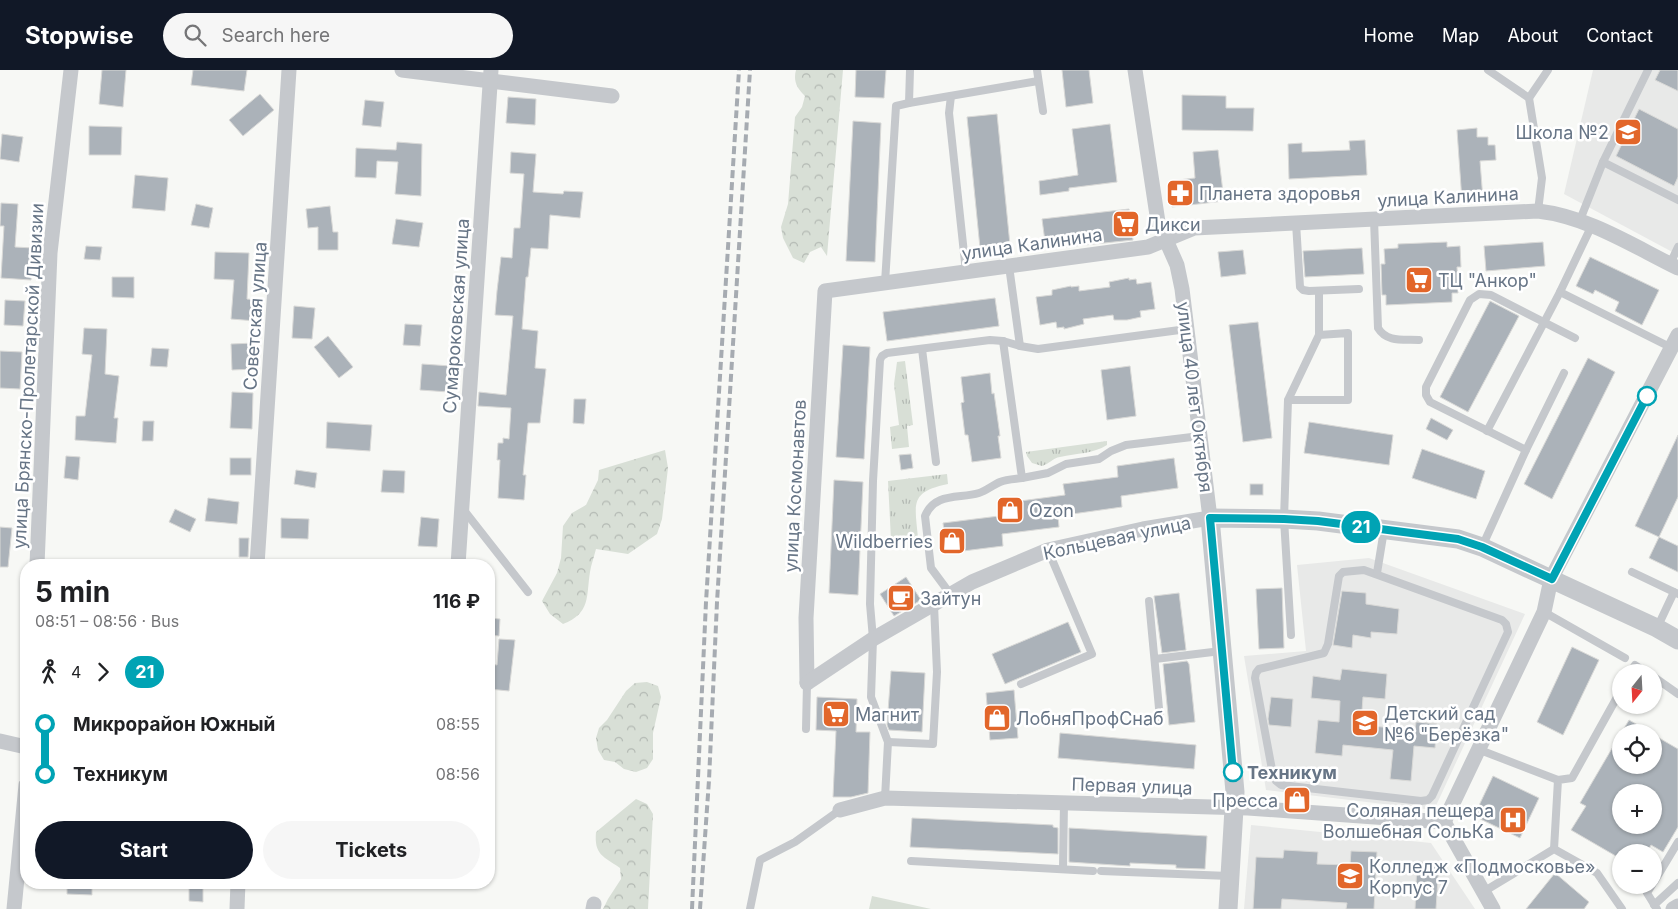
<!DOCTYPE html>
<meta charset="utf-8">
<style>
body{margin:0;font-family:Inter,sans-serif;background:#f6f6f6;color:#202124;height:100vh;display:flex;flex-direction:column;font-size:19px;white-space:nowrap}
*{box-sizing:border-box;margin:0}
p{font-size:16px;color:#757577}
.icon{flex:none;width:28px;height:28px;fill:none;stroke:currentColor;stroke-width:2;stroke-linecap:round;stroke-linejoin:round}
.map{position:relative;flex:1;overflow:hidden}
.details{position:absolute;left:20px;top:489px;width:475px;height:330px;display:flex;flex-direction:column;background:#fff;border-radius:20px;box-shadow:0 1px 4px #0004}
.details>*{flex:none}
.badge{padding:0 10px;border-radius:16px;font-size:18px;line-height:32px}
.needle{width:32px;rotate:198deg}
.fabs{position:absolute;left:1612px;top:594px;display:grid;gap:10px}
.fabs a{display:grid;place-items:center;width:50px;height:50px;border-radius:50%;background:#fff;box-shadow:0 1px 4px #0004;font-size:25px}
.map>.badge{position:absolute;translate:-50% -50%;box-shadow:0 0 0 2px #fff}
.legs{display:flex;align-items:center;gap:8px;height:55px;padding:0 15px;font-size:16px}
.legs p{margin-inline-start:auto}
.headline{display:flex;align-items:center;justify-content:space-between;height:85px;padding:0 15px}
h1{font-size:28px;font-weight:700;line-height:38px}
.button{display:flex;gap:10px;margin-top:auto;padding:10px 15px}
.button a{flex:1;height:58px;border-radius:30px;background:#111827;color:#fff;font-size:20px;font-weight:700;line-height:58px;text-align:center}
.button a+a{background:#f6f6f6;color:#202124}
ul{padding:0 15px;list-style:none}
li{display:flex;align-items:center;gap:18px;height:50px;font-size:19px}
li i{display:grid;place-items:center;width:8px;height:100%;margin:0 6px;background:currentColor}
li i::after{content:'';width:12px;height:12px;margin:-6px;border:4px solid;border-radius:50%;background:#fff}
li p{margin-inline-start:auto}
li:first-child i{background:linear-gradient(#0000 50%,currentColor 0)}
li:last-child i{background:linear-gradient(currentColor 50%,#0000 0)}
header{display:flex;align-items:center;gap:30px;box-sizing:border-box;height:70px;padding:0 25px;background:#111827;color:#fff}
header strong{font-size:24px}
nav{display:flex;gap:28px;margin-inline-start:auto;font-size:18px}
.search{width:350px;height:45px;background:#f6f6f6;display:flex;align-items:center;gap:12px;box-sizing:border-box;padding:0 18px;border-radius:28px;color:#757577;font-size:19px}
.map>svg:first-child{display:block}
</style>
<header>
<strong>Stopwise</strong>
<div class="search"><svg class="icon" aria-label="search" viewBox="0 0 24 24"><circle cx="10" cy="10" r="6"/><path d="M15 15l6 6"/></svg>Search here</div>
<nav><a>Home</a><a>Map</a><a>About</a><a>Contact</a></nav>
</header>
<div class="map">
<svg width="1678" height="839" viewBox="0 0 1678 839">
<defs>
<pattern id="forest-crowns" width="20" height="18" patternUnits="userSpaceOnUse" patternTransform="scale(1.25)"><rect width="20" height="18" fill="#d8dfd6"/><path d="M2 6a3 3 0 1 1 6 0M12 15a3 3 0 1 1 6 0" fill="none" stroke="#b3b9b3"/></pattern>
<pattern id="park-tufts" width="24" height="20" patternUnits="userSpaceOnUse" patternTransform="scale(1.25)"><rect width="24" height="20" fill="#d8dfd6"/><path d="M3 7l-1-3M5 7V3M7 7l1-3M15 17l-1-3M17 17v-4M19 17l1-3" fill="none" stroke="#b3b9b3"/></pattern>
</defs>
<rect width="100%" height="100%" fill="#f7f8f5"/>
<g fill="#e8e9e8">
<path d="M1593,0H1678V185L1564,124Z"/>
<path d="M1369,488L1525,544L1434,740L1266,720L1244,586L1306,581L1297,495Z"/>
<path d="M1251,755L1431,773L1475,839H1244Z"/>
</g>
<path fill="#d8dfd6" d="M872,826L931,839H869Z"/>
<g fill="url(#forest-crowns)">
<path d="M796,0H843L827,186L821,177L810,182L804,193L793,188L783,168L781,157L788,134L795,47L802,37L805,26C797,18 793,11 796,0Z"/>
<path d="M665,380L668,398L662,449L657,464L628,484L596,479C594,487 591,495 590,502C586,527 591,543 563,554L550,544L542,531L557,503L561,488L563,456L572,443L586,435L598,410L599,400Z"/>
<path d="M647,612L658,616L661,627L653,663V689L647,698L636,702L624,699L615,692L604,690L598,680L596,668L599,658L607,650L626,621L635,613Z"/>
<path d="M636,729L647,734L653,744L648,839H603L608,829L621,809L620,798C603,786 594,785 596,762Z"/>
</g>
<g fill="url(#park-tufts)">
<path d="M905,291L913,355L907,356L909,377L892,379L890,357L899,355L894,314L897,292Z"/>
<path d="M1107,371V375C1093,384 1077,383 1060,387C1053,388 1049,394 1042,396L1032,393L1027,386L1026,382Z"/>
<path d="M947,404L948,414C909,422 915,434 918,468L891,470L888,411Z"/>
</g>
<g fill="#abb2b9" stroke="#d9d9d7" fill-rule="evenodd">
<path d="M102,0H126L123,37L99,34Z"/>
<path d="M193,0H247L244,21L191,15Z"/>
<path d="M856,0H886L884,28L855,27Z"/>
<path d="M1062,0H1089L1093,33L1066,37Z"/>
<path d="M1660,0H1678V21L1655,10Z"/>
<path d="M260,24L274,40L243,66L229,50Z"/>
<path d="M1182,25L1226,26V38H1254L1253,61L1182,60Z"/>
<path d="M508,27L536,29L535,55L506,53Z"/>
<path d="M365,30L384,32L381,57L362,55Z"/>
<path d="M1639,39L1678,59V107L1674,116L1616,86Z"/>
<path d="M997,44L1011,185L981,188L967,47Z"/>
<path d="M853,51L881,53L875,192L846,191Z"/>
<path d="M1110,54L1117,112L1069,118V121L1040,125L1039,111L1078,105L1072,59Z"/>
<path d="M89,56L122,57L121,85H89Z"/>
<path d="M1477,58V67H1488V75H1495L1496,90L1480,91L1483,130L1462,131L1457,60Z"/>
<path d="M2,64L23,67L19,92L0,89Z"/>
<path d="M1365,70L1367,105L1289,109L1288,74L1302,73V82L1350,80L1349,71Z"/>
<path d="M397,72L422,74L421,126L395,124L398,92L377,91L376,108L355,107L356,78L396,80Z"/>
<path d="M1218,80L1224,131L1172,137L1170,111L1195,108L1193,82Z"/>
<path d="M511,82L536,84L533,122L563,124L564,121L583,122L580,148L550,145L548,179L531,178L528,207H526L522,259L538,261L535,298L546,299L540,353H528L523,405H526L524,430L498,428L500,390H497L498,373H503V368L509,369L511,338L478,336L479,322L506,325L513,246L495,245L497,221L501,187L512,188L514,158H520L524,104L510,103Z"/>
<path d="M135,105L168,108L165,141L132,138Z"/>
<path d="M1,133L18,134L15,177L33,178L31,210L1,208L4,156H0Z"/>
<path d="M196,134L213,138L209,158L191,155Z"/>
<path d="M330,136L333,162H338V180H318V157L308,158L306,139Z"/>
<path d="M1129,139L1133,170L1046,179L1042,149Z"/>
<path d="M396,149L423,153L419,177L392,174Z"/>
<path d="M1447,172V177L1460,176L1461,197H1457L1458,223H1452V232L1386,235V225H1382L1381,194H1385L1384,179L1398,178V174Z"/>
<path d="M1543,172L1545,196L1486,201L1484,176Z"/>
<path d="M86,176L102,177L100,190L84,189Z"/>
<path d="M1362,178L1364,204L1305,207L1303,181Z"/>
<path d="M1243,180L1246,204L1221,207L1218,182Z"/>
<path d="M215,182L249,183L247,229L257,230L256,251L231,249L234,210L214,209Z"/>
<path d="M1590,187L1659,220L1642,255L1615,241L1619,232L1595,220L1593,224L1576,216Z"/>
<path d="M112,207H134V228L112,227Z"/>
<path d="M1129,208V210L1136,209L1137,214L1151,212L1155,239L1140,241L1141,247L1127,250H1114L1113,245L1083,249L1084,254L1064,259V257L1057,258L1056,252L1040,255L1036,227L1052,225V220L1071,216V217L1079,216V221L1110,217L1109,212Z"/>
<path d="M995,228L999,256L887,271L883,242Z"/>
<path d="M5,230L25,231L23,256L4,255Z"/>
<path d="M1490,231L1519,246L1468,342L1440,327Z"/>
<path d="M294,236L315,238L312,269L292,268Z"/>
<path d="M1258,252L1272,368L1243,372L1229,255Z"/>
<path d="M405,254L422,255L420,276L403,275Z"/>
<path d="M84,258L107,259L105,304L119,306L114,348H118L116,373L75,370L76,346H85L92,285L82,284Z"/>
<path d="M328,266L353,297L339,308L314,277Z"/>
<path d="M255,273L256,299L232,300L231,274Z"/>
<path d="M843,275L870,277L864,389L836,387Z"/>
<path d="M152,278L169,279L167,297L150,296Z"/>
<path d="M0,281L22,282L20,319L0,318Z"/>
<path d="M1588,288L1615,302L1552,429L1524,414Z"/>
<path d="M422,294L451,296L449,322L420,320Z"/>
<path d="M1130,296L1136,346L1107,350L1101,300Z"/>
<path d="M990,303L992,324L994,323L1000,366H998L1001,388L972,392L968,365H965L961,333L964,332L961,307Z"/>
<path d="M232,322L253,323L252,359L230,358Z"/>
<path d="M574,329H586L584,354L573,353Z"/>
<path d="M1431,348L1453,360L1447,370L1426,359Z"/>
<path d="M143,351H154L153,371H142Z"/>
<path d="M327,352L372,355L370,381L326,378Z"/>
<path d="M1309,352L1393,365L1389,395L1304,383Z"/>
<path d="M1678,365V427L1659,467L1635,456Z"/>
<path d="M1422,379L1485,401L1476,429L1412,408Z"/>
<path d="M911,384L913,398L901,400L899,385Z"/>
<path d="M66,386L80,387L78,410L64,408Z"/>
<rect x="230" y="388" width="21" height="17"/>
<path d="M1174,388L1178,418L1121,426L1122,437L1058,446L1059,457L1002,464L1003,476L947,483L943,453L999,446L998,434L1065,425L1063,414L1118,407L1117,396Z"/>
<path d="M296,400L317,403L315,418L294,414Z"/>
<path d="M383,400L405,401L404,423L381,422Z"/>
<path d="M834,410L863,412L858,525L829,523Z"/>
<rect x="1250" y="414" width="13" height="11"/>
<path d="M208,428L239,432L237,454L205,451Z"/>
<path d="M175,439L196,449L190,462L169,452Z"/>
<path d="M421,447L439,449L437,477L418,476Z"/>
<path d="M281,448L309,449L308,469L281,468Z"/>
<path d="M0,457L12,458L8,497H0Z"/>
<path d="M1659,467L1678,476V502L1649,488Z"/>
<path d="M239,468H249L248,487H239Z"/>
<path d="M906,507L921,530L894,546L880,524Z"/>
<path d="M1282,518L1284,578L1259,579L1256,519Z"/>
<path d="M1342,521L1366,523V534L1399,539L1397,564L1371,562V568L1353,565L1352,578L1333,575Z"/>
<path d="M1179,523L1186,580L1162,583L1154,526Z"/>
<path d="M489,548L500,549L499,566L489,565Z"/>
<path d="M1068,552L1081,582L1005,614L992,584Z"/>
<path d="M499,569L515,570L509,621L489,619L490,594L497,595Z"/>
<path d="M1572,577L1599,590L1563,665L1537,652Z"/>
<path d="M1187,591L1189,594L1195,652L1169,655L1163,594Z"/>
<path d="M1342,599L1387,604L1385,629L1363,627L1361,655L1415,660L1416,652L1437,654L1435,678L1414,676L1411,711L1390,709L1393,680L1343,675L1342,686L1315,683L1318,650L1339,652L1340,631L1311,628L1313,606L1340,610Z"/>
<path d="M891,601L925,603L922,662L889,660L887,655Z"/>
<path d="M1014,620L1018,668L990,670L986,623Z"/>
<path d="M817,627L857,629L856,662H870L868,723L851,727H833L836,661L816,660Z"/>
<path d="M1271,627L1293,629L1291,657L1269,655L1268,649Z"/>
<path d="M1629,650L1650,662H1622Z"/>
<path d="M1060,663L1196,675L1194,699L1058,688Z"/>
<path d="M1621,663V695H1629L1643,703L1648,695H1654V665L1678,679V757L1663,782L1651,775L1647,782H1621V789L1571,760L1586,736L1580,733ZM1621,722H1654V755H1621Z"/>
<path d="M1493,706L1539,728L1520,768L1474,746Z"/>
<path d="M912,748L1053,755V757L1058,758V784L910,777Z"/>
<path d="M1069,758L1207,766L1205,799L1176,798V795L1130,793V796L1069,792Z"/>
<path d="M1284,780L1318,782L1317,794L1350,795L1351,781L1377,782L1374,839H1346L1347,833L1282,829L1281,839H1253L1256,787L1283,788Z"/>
<path d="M1417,792L1439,793L1436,839H1415Z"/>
<path d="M1555,803L1589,832L1584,839H1526Z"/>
<path d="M67,812H92V825L67,824Z"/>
<path d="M189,812H203V832L189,831Z"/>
</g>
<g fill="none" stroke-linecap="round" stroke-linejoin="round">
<g stroke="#c5c8cc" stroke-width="8">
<path d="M1037,0L1043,41"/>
<path d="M1488,0L1529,28L1542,108L1538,141"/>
<path d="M951,26L949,43L966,202"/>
<path d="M1529,28L1548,0"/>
<path d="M909,33L1038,11"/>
<path d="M1603,92L1678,130"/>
<path d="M1374,149L1378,258C1387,273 1404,269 1419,270"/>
<path d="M1580,150L1603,92L1648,0"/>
<path d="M1296,153L1300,217L1303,220L1309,221L1359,219"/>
<path d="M1670,194L1678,177"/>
<path d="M885,213L896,36L909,33L910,0"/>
<path d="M1560,222L1674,279"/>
<path d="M1319,265V221"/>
<path d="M1020,276L1038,279L1187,259"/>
<path d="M922,279L936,392"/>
<path d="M1288,330H1348V263L1319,265L1288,330L1284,449L1291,565"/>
<path d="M1487,361L1560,222L1592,155"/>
<path d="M1526,380L1430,332L1426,325V317L1470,230L1479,224L1491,225L1575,268"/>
<path d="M1022,408L1048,403L1066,394L1099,389L1111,381L1126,375L1200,366"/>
<path d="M463,439L528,522"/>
<path d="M1482,477L1526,380L1564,303"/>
<path d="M1364,500L1502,550L1506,554L1508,562L1432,726L1428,730L1421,731L1281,715L1276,711L1273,705L1255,608L1256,603L1259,599L1324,583L1328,574L1339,506L1343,502Z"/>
<path d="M1632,502L1678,524"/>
<path d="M1377,503L1384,460"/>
<path d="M951,525L931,498L925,446C935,422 959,429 979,423C986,421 993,415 1000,412C1007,409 1015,409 1022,408L1003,271"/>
<path d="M1149,531L1160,649"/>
<path d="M1544,542L1625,588"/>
<path d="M1657,558L1674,522"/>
<path d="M1155,589L1221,581"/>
<path d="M1631,602L1635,595L1646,602"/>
<path d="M1654,607L1678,624"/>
<path d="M1021,614L1092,584L1048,480"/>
<path d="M806,659L807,613"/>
<path d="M888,672L933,674L937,602L934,535"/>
<path d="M1480,680L1558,710"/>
<path d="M885,728L888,672L871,627L873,569L870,534L873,411L880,290L882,286L887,283L990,270L1003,271L1020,276L1009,196"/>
<path d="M1554,779L1558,710L1572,708L1621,620"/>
<path d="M911,791L1093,801"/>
<path d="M1063,799L1064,732"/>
<path d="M1101,801L1229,806"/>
<path d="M1654,812L1678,772"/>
<path d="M1652,815L1647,823L1657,839"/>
<path d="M1483,822L1554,779L1597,803L1622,839"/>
<path d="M1654,835L1678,813"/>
<path d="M750,839L760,790L795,772L840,740"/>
</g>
<g stroke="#c5c8cc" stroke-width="15">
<path d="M402,0L612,26"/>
<path d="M37,495L50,183L71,0"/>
<path d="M257,495L289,0"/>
<path d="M458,495L491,0"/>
<path d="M807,613L806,548L825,221L1148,177L1194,158L1538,141C1589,147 1633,176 1678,198"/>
<path d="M807,613L873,569L972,512L1048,480L1143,459L1210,448L1182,219L1177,195L1158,152L1135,0"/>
<path d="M0,671L26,677"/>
<path d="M840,740L885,728L1248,738L1444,752L1493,839"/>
<path d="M1444,752L1544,542L1551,509L1678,265"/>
<path d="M14,839L26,715"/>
<path d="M237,839L238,812"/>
<path d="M593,839L594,834"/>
<path d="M1673,839L1678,836"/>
</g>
<path stroke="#c5c8cc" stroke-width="19" d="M1228,839L1235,722L1210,448L1284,449L1318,451L1458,469L1482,477L1551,509L1657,558L1678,570"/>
<g stroke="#a6abb1" stroke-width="4" stroke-dasharray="8 4" stroke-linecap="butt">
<path d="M692,839L706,532L739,0"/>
<path d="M700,839L709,710L717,532L750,0"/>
</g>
</g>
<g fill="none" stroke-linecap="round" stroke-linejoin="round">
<g stroke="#fff" stroke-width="11">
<path id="line-1" d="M1233,702L1210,448L1284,449L1318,451L1458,469L1482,477L1552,509L1647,326"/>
</g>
<use href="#line-1" stroke="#00a3b4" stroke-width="8"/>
</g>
<defs>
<g id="school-square" transform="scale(1.4375)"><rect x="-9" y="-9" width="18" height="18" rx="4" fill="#e2662a" stroke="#fff"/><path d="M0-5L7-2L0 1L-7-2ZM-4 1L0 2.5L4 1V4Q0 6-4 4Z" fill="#fff"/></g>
<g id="pharmacy-square" transform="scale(1.4375)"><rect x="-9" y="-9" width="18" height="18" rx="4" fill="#e2662a" stroke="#fff"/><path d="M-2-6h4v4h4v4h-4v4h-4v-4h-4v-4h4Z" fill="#fff"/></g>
<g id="supermarket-square" transform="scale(1.4375)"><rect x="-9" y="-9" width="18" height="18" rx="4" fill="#e2662a" stroke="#fff"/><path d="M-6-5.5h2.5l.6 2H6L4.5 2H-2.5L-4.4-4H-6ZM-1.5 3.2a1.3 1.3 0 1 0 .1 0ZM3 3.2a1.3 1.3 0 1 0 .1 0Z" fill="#fff"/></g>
<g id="shop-square" transform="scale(1.4375)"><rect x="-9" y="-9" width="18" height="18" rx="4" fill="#e2662a" stroke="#fff"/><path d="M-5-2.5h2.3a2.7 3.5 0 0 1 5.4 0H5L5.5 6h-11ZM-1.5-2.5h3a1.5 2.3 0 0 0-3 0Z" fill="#fff"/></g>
<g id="cafe-square" transform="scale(1.4375)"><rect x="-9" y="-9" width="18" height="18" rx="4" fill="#e2662a" stroke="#fff"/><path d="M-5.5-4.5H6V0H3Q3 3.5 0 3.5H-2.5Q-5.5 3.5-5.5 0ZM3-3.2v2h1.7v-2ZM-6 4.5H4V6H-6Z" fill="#fff"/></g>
<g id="hospital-square" transform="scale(1.4375)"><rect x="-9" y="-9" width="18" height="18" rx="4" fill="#e2662a" stroke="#fff"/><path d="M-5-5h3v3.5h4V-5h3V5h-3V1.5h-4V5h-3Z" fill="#fff"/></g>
<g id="university-square" transform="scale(1.4375)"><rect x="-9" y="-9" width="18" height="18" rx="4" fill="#e2662a" stroke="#fff"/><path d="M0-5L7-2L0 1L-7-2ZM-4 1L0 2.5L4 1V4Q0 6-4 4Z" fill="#fff"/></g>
</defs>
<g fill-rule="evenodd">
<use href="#school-square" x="1628" y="62"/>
<use href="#pharmacy-square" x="1180" y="123"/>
<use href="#supermarket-square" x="1126" y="154"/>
<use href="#supermarket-square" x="1419" y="210"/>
<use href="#shop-square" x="1010" y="440"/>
<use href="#shop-square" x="952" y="471"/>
<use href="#cafe-square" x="901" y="528"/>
<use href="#supermarket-square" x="836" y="644"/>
<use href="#shop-square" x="997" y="648"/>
<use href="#school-square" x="1365" y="653"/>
<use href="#shop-square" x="1297" y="730"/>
<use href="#hospital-square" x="1513" y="750"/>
<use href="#university-square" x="1350" y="806"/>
</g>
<g fill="#fff" stroke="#00a3b4" stroke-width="2.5">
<circle cx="1647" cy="326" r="9"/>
<circle cx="1233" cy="702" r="9"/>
</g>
<g text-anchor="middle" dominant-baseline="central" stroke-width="5" stroke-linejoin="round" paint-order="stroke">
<g font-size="18" fill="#677586" stroke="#fff" text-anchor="start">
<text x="1609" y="62" text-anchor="end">Школа №2</text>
<text x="1199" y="123">Планета здоровья</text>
<text x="1145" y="154">Дикси</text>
<text x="1438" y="210">ТЦ "Анкор"</text>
<text x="1029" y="440">Ozon</text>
<text x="933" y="471" text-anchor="end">Wildberries</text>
<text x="920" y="528">Зайтун</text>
<text x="1384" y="643">Детский сад<tspan x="1384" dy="21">№6 "Берёзка"</tspan></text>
<text x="855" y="644">Магнит</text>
<text x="1016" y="648">ЛобняПрофСнаб</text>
<text x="1278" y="730" text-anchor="end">Пресса</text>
<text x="1494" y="740" text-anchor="end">Соляная пещера<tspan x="1494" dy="21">Волшебная СольКа</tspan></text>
<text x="1369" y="796">Колледж «Подмосковье»<tspan x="1369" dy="21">Корпус 7</tspan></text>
</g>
<g font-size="18" fill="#677586" stroke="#fff">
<text transform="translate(1448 127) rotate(-3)">улица Калинина</text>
<text transform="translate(1032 174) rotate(-8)">улица Калинина</text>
<text transform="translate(255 246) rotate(-86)">Советская улица</text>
<text transform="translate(456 246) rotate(-86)">Сумароковская улица</text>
<text transform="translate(28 306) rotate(-87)">улица Брянско-Пролетарской Дивизии</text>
<text transform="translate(1195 327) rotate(83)">улица 40 лет Октября</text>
<text transform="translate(795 416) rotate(-87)">улица Космонавтов</text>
<text transform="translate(1117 468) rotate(-12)">Кольцевая улица</text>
<text transform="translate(1132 716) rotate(2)">Первая улица</text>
</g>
<g font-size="18" font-weight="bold" fill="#677586" stroke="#fff" text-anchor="start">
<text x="1247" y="702">Техникум</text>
</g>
</g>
</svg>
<div class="fabs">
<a><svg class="needle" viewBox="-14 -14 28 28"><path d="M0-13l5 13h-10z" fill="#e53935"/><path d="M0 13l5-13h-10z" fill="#757577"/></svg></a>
<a><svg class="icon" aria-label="locate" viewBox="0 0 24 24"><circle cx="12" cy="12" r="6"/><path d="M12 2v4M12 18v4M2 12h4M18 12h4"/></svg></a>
<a>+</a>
<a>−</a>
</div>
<b class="badge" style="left:1361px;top:457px;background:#00a3b4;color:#fff">21</b>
<section class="details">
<div class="headline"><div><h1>5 min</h1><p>08:51 – 08:56 · Bus</p></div><b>116 ₽</b></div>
<div class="legs"><svg class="icon" aria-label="walk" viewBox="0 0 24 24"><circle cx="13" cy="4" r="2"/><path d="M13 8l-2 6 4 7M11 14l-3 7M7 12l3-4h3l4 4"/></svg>4<svg class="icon" aria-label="forward" viewBox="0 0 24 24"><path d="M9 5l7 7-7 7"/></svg><b class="badge" style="background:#00a3b4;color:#fff">21</b></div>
<ul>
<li><i style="color:#00a3b4"></i><b>Микрорайон Южный</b><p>08:55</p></li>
<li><i style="color:#00a3b4"></i><b>Техникум</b><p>08:56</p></li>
</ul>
<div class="button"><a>Start</a><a>Tickets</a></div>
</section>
</div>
